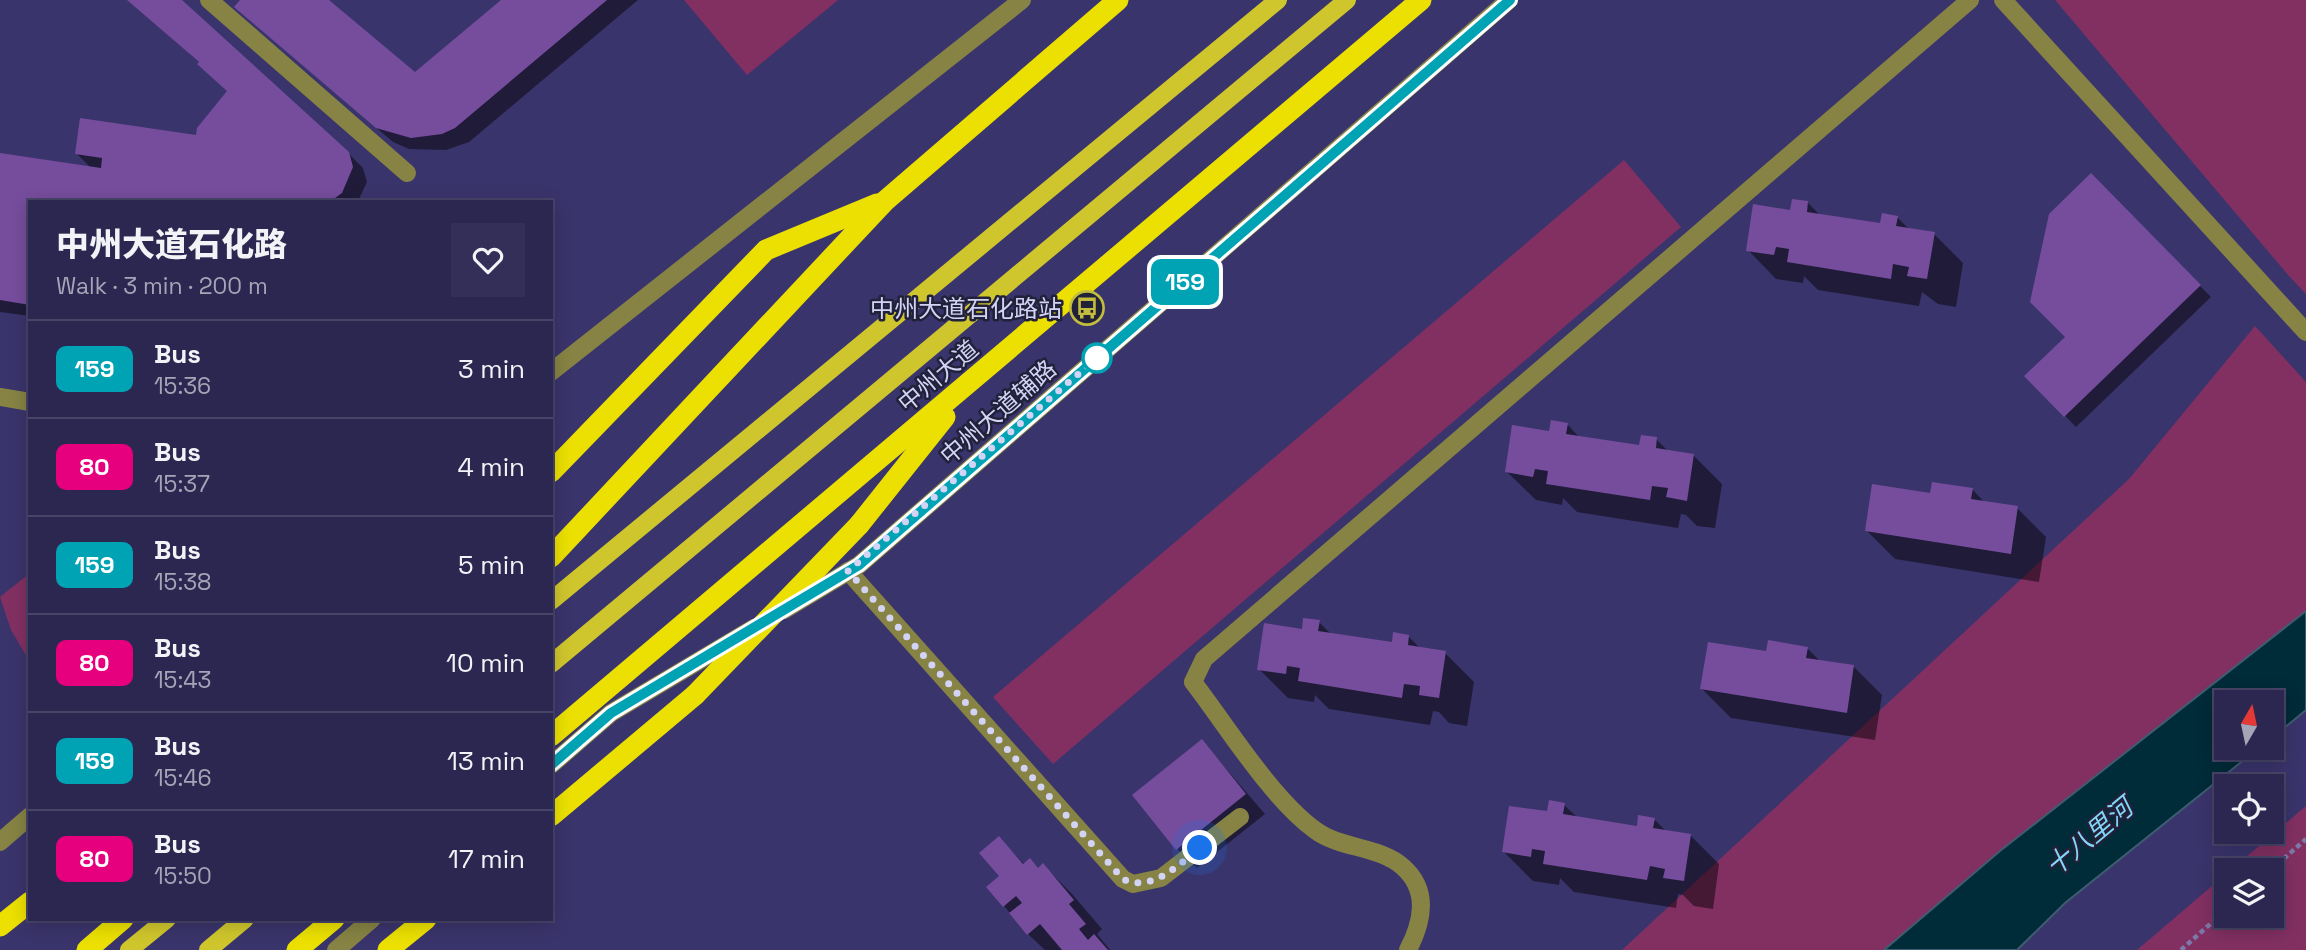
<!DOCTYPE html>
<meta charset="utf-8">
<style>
body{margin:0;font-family:"Space Grotesk","Noto Sans SC",sans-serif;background:#342f58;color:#f1f3f6;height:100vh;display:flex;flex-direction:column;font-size:26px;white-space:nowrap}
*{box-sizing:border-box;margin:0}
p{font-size:23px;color:#a6a5b7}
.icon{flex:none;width:38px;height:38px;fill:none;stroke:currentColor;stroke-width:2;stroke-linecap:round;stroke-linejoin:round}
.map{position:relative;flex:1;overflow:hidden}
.side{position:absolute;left:28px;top:200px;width:525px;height:721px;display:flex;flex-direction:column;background:#2c2751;border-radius:0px;box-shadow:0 4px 18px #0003,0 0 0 2px #484468}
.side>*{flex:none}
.badge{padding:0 14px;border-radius:10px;font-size:24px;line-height:46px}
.needle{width:46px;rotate:9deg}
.buttons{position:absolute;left:2214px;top:690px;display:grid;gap:14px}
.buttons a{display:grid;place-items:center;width:70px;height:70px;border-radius:0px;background:#2c2751;box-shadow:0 4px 18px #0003,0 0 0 2px #484468;font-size:35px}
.you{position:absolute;width:35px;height:35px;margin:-18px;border:5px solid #fff;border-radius:50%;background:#1a73e8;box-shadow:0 0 0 10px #1a73e833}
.map>.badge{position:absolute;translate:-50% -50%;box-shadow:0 0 0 4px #fff}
.round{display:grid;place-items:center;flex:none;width:74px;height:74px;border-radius:0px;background:#342f58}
.head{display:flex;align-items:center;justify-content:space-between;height:119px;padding:0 28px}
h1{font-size:33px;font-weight:800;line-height:52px}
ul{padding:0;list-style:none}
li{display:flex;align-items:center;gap:21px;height:98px;padding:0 28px;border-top:2px solid #484468}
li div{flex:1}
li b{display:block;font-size:26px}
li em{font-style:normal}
li .badge{min-width:77px;font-weight:700;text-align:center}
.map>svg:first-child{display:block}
</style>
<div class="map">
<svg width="2306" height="950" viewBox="0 0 2306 950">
<rect width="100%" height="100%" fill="#3a346c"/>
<g fill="#823062">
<path d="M684,0H838L747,75Z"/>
<path d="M2055,0H2306V294L2289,276Z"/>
<path d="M1624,160L1681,227L1053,764L993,697Z"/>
<path d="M2255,326L2306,382V620L1901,950H1622L2129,479Z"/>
<path d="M30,573V662L11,630L0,597Z"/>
<path d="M2306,806V950H2137L2226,874V915H2272V870H2231Z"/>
</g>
<path fill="#002b39" stroke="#3f5d71" stroke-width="2" d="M2306,611V710L2272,738V702H2226V747H2260L2065,903L2017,950H1884L2000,851Z"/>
<g fill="#0007">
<path d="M128,0H179L348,153L363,168L367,182L358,201H30V316L0,312V154L92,169L76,153L197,137L229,92L200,63Z"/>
<path d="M242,0H327L415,75L504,0H638L469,142L446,150L409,149L393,142L251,21L236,7Z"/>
<path d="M2091,176L2211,297L2076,427L2026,376L2067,336Z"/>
<path d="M1808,203L1821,216L1882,225L1897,217L1910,230L1934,234L1963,263L1956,307L1938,304L1922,292L1919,306L1818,290L1804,276L1803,283L1776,279L1748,250L1792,212Z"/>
<path d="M1567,424L1580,438L1641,447L1656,439L1669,452L1693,455L1722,484L1715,528L1697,526L1686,515L1681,514L1678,528L1577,512L1563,498L1562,505L1536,500L1507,472L1551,433Z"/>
<path d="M1972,489L1985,503L2017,508L2046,537L2039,582L1895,559L1867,531Z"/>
<path d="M1319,622L1332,635L1393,644L1408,636L1421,649L1445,653L1474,682L1467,726L1449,723L1439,712L1433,711L1430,725L1329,709L1315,695L1314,702L1288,698L1259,669L1303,631Z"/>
<path d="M1807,648L1821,662L1853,666L1882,695L1875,740L1731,718L1702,689L1768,653Z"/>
<path d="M1202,741L1265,814L1197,868L1177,849Z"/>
<path d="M1564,805L1578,818L1638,828L1654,819L1667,832L1690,835L1719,864L1713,909L1694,906L1683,895L1678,894L1676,908L1574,892L1560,878L1559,885L1533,881L1504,852L1548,813Z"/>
<path d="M999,838L1025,865L1039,869L1043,865L1072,894L1102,929L1097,934L1110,950H1045L1028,934L1004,906Z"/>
</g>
<g fill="#764d9d">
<path d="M127,0H182L349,152L353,167L342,193L331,201H30V305L0,300V153L101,168L102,158L75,154L80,118L196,135L197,128L227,91L197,64L199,62Z"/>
<path d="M240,0H329L415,72L501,0H607L455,128L442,134L411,138L376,128L234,7Z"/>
<path d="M2091,173L2201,285L2064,417L2024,376L2065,337L2030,302L2049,214Z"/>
<path d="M1792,199L1808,201L1807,212L1880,223L1882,213L1898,216L1896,226L1935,232L1927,279L1907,276L1909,267L1893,264L1891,279L1787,262L1789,249L1776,247L1774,255L1746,251L1753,204L1790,210Z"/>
<path d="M1551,420L1568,423L1566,434L1639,445L1641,435L1657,437L1656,448L1694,454L1687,501L1666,497L1668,488L1652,486L1650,500L1546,484L1548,471L1535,469L1533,477L1505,472L1512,425L1549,431Z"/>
<path d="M1932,482L1973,488L1971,499L2018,506L2011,554L1865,531L1872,484L1930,493Z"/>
<path d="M1303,618L1320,620L1318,631L1392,642L1393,632L1409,635L1408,645L1446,651L1439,698L1419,695L1420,686L1404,684L1402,698L1298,681L1300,668L1287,666L1286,674L1257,670L1264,623L1302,629Z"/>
<path d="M1768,640L1808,647L1806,658L1854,665L1847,713L1700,689L1708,642L1766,651Z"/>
<path d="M1202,739L1246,794L1176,850L1132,795Z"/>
<path d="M1549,800L1565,803L1563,814L1637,826L1638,815L1655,818L1653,828L1691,834L1684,881L1663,878L1665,869L1650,866L1647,880L1543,864L1545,851L1532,849L1531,857L1502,852L1509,806L1547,811Z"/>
<path d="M999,836L1023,864L1030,858L1038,868L1043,863L1074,900L1069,904L1086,924L1079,929L1088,940L1094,934L1108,950H1062L1040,924L1027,935L1009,913L1022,903L1016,896L1003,907L986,887L999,876L979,853Z"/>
</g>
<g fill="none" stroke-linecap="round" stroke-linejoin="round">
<g stroke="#7d79a8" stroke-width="4.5" stroke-dasharray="5 3.5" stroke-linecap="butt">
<path d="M2271,870L2306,839"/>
<path d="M2181,950L2226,910"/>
</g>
<g stroke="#868344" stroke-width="18">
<path d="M209,0L407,173"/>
<path d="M2003,0L2306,332"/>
<path d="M551,372L1022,0"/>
<path d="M0,397L30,402"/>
<path d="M848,571L1123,879L1133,884L1161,878L1240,817"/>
<path d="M784,610L859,565L1509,0"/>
<path d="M551,765L611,713L754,628"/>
<path d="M0,842L30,816"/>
<path d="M336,950L372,919"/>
<path d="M1408,950C1422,923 1430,891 1403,867C1380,846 1340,849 1315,830C1271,798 1227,726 1193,682L1204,659L1970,0"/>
</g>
<g stroke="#cfc62d" stroke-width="18">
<path d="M551,601L1278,0"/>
<path d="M551,664L1347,0"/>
<path d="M129,950L167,919"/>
<path d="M208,950L245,919"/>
</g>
<g stroke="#ebe001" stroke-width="21">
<path d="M551,472L766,250L877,204"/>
<path d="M859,525L945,417"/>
<path d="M551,557L885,201L1118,0"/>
<path d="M551,736L1421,0"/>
<path d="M551,816L695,695"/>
<path d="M0,926L30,902"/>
<path d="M87,950L123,919"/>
<path d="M297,950L334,919"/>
<path d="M388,950L426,919"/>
</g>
<path stroke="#ebe001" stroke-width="21" d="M695,695L859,525"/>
</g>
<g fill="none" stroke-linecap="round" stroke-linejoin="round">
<g stroke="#fff" stroke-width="16">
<path id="line" d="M551,765L611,713L859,565L1510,0"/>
</g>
<use href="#line" stroke="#00a3b4" stroke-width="10"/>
<path stroke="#d3d3f5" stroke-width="7" stroke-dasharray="0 12.6" d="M1097,358L848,571L1123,879C1152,893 1179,864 1200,848"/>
</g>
<defs>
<g id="bus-ring" transform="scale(1.75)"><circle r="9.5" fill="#22213a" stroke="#c4bc3e" stroke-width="1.5"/><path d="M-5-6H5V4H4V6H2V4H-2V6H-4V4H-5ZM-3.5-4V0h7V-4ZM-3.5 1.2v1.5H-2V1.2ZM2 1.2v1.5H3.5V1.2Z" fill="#c4bc3e"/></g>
</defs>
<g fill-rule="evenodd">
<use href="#bus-ring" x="1087" y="308"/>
</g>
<circle fill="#fff" stroke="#00a3b4" stroke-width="3.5" cx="1097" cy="358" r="14"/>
<g text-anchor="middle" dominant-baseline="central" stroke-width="5" stroke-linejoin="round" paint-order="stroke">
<g font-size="24" fill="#d3d3f5" stroke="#22213a" text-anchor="end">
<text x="1062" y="308">中州大道石化路站</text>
</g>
<g font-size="24" fill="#d3d3f5" stroke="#22213a">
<text transform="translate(938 376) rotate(-40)">中州大道</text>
<text transform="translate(998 412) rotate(-41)">中州大道辅路</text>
</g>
<g font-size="26" font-style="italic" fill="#82d7f9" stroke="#22213a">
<text transform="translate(2089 837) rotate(-40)">十八里河</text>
</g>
</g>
</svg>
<div class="buttons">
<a><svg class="needle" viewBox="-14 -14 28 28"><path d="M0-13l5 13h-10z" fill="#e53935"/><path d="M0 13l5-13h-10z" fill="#a6a5b7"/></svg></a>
<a><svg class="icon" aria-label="locate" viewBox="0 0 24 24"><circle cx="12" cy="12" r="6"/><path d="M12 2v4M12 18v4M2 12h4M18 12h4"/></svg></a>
<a><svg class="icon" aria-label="layers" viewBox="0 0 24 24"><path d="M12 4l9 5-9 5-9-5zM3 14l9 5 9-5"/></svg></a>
</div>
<div class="you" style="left:1200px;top:848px"></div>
<b class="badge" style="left:1185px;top:282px;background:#00a3b4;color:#fff">159</b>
<section class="side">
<div class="head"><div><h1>中州大道石化路</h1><p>Walk · 3 min · 200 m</p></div><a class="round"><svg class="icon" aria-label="heart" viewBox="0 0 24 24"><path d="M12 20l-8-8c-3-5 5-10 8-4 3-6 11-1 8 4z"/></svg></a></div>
<ul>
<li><span class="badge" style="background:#00a3b4;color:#fff">159</span><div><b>Bus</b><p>15:36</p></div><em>3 min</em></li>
<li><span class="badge" style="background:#e6007e;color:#fff">80</span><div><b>Bus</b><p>15:37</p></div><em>4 min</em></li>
<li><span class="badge" style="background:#00a3b4;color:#fff">159</span><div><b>Bus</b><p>15:38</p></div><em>5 min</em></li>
<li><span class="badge" style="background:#e6007e;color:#fff">80</span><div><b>Bus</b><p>15:43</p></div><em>10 min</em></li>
<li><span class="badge" style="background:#00a3b4;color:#fff">159</span><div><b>Bus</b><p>15:46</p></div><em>13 min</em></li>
<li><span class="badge" style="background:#e6007e;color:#fff">80</span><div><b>Bus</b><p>15:50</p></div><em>17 min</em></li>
</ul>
</section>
</div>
